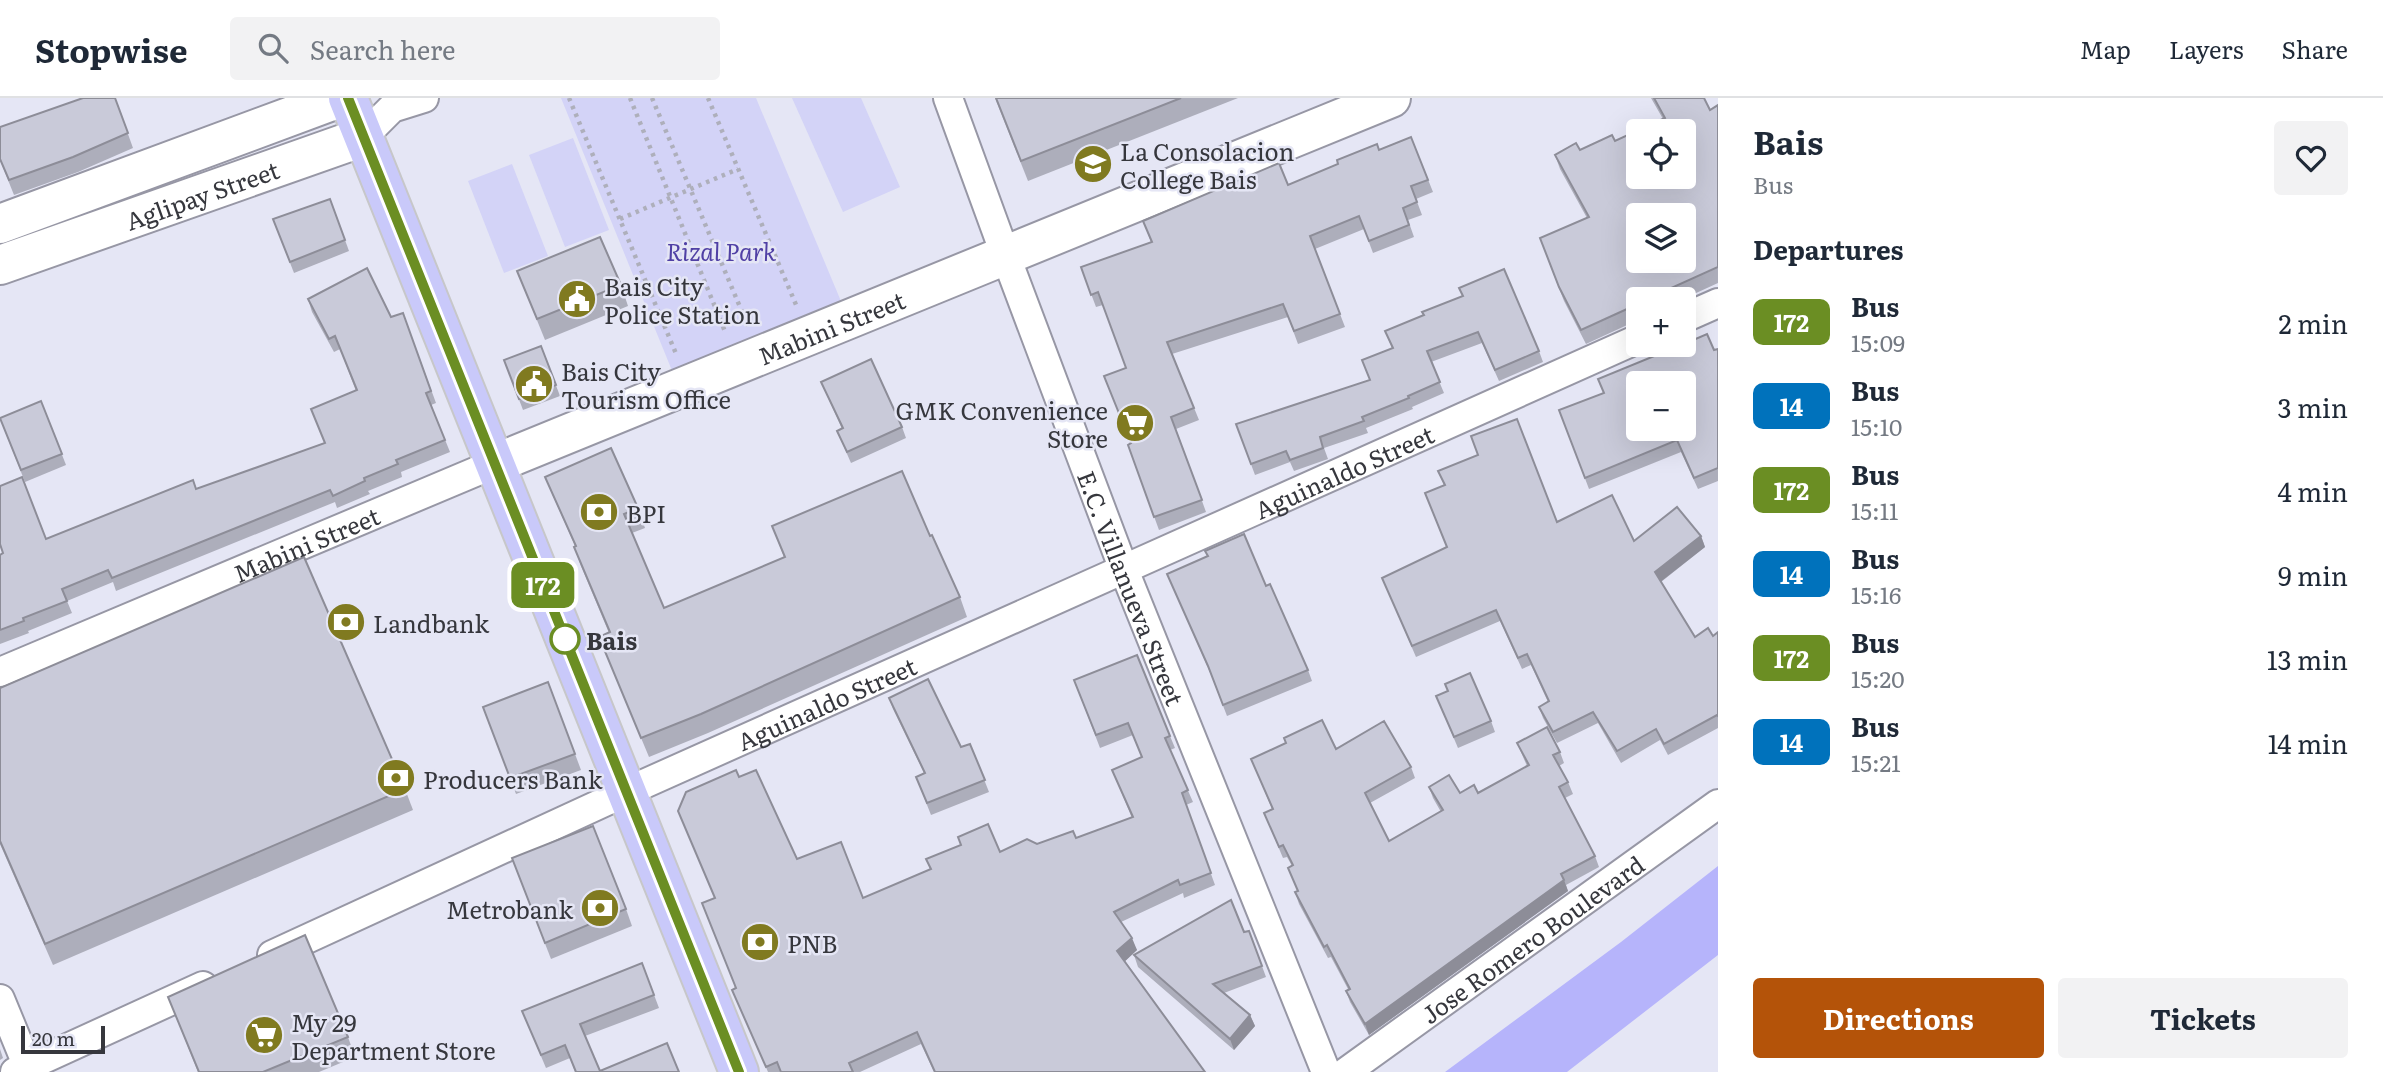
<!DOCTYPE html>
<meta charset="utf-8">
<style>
body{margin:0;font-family:Literata,serif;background:#f2f2f3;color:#1f2937;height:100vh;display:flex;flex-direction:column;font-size:26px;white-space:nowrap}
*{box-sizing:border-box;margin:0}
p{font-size:23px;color:#747a83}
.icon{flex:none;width:38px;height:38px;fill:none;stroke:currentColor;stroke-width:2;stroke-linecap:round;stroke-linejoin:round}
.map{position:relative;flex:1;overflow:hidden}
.panel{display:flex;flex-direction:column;background:#fff;width:665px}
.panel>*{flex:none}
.badge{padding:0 14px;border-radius:10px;font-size:24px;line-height:46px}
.tools{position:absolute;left:1626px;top:21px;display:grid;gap:14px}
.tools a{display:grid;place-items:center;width:70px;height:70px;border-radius:7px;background:#fff;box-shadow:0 7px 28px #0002;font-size:35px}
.scale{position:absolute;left:21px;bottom:18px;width:84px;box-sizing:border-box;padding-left:7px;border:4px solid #36373d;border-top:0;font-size:19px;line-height:24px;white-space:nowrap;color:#36373d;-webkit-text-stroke:5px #e5e6f5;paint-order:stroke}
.map>.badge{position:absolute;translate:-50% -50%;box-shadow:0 0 0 4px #fff}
h2{padding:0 35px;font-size:26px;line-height:63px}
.round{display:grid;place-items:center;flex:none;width:74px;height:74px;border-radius:7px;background:#f2f2f3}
.overview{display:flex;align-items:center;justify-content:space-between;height:119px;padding:0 35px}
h1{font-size:33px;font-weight:700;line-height:52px}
.action{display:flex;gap:14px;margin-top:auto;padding:14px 35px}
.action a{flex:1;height:80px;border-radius:7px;background:#b45309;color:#fff;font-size:28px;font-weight:700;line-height:80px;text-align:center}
.action a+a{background:#f2f2f3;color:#1f2937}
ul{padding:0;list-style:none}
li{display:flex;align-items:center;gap:21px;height:84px;padding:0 35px}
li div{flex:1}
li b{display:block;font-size:26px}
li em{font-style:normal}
li .badge{min-width:77px;font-weight:700;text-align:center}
header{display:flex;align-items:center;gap:42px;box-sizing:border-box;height:98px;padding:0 35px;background:#fff;border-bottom:2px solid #e0e1e3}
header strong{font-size:33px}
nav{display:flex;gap:38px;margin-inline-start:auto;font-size:24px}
.search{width:490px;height:63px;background:#f2f2f3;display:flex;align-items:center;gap:18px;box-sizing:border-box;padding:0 24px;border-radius:7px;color:#747a83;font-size:26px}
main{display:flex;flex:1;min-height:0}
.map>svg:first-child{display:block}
</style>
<header>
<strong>Stopwise</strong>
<div class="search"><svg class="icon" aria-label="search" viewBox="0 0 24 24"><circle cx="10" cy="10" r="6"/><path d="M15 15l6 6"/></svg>Search here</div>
<nav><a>Map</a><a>Layers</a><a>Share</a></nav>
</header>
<main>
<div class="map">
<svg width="1718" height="974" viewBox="0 0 1718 974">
<rect width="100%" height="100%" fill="#e5e6f5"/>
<g fill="#d3d3f7">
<path d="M561,0H756L843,208L675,280Z"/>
<path d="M792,0H861L900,89L843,114Z"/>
<path d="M573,40L609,132L565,149L529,57Z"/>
<path d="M512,66L548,158L504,175L468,83Z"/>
</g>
<path fill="#b6b4fb" d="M1718,768V857L1567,974H1445L1621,844Z"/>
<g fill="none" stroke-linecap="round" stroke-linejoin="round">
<g stroke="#9797a5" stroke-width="32">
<g id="street">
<path id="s1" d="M948,0L1005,156L1124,472L1326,974"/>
<path d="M363,39L392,10L424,0"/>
<path d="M1684,220L1718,205"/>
<path id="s2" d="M0,574L494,366"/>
<path id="s3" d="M272,857L626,694L1638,241"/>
<path d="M0,901L30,974"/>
<path d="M15,974L203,888"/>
<path id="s4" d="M1346,974L1718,706"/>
</g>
</g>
<g stroke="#9797a5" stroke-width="42">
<g id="secondary">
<path d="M0,126L340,0"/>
<path id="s5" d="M0,167L363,39"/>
<path id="s6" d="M494,366L1391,0"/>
</g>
</g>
<g stroke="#c7c7c9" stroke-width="42">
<path id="highway" d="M348,0L739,974"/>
</g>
<g stroke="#aeafbb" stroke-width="4.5" stroke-dasharray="3.5 5" stroke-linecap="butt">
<path d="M569,0L677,258"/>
<path d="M630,0L726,236"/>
<path d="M652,0L748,228"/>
<path d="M708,0L797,209"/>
<path d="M620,121L738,71"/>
</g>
<use href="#street" stroke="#fff" stroke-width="28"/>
<use href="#secondary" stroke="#fff" stroke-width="38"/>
<use href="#highway" stroke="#c9c9fa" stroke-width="38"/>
</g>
<g fill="#adaebb">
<path d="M115,0L133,50L78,74L14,97L0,62V29Z"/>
<path d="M995,0H1238L1028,83Z"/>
<path d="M1651,0H1704L1710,12L1718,7V185L1683,201H1638V222L1586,246L1564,203L1545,154L1587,120L1560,71L1555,57L1615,43L1663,21Z"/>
<path d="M1411,39L1433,94L1416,101L1422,117L1408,122L1414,139L1373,155L1364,131L1315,151L1345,229L1298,246L1288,219L1172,256L1199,322L1176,331L1206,414L1159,432L1128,347L1130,346L1126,270L1103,207L1096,209L1081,169L1151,144L1143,123L1288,87Z"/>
<path d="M330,101L349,153L294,175L273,121Z"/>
<path d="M517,173L621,187L628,208L545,242Z"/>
<path d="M308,201L391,219L403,215L436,305L431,307L450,354L401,374L402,379L368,393L370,396L337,410L335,404L116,493L113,484L67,503L72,515L28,533L29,535L0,546V457L46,441L196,391L324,345L356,293L340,251L334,254L312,214Z"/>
<path d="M1424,217L1539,253L1543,264L1499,283L1482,245L1431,264L1444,295L1412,309L1413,311L1366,330L1368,335L1324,350L1328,361L1294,373L1290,364L1255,377L1236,326L1369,282L1392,250L1385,233Z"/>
<path d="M541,248L560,298L523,312L504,262Z"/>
<path d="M1718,251V383L1698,391L1681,354L1589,391L1559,312Z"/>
<path d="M821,284L902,329L906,340L851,365L837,333L842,331Z"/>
<path d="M41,303L66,367L25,384L4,331Z"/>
<path d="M1438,373L1557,424L1634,443L1701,438L1705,449L1661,484L1695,539L1713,538L1718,534V630L1668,657L1660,642L1621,665L1598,625L1557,645L1543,620L1539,609L1548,604L1531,567L1522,571L1500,523L1416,559L1382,480L1447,450L1444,387Z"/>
<path d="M545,379L638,410L645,430L632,435L664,510L784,459L772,428L930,438L960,499L967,519L708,635L649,659L599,539L609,535L581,468L574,449L575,448L553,398Z"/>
<path d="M1167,476L1266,488L1308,572L1312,583L1227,618L1212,579Z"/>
<path d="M1074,582L1170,638L1175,650L1170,652L1193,704L1186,707L1215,787L1184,800L1183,795L1121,824L1137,852L1125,863L1205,974H934L921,946L860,974H768L732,892L735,890L715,800L678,713L739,679L797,761L863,800L930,771L926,761L1000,754L1076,740L1132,720L1112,672L1142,660L1133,637L1100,650Z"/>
<path d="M548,584L581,672L516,696L483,609Z"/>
<path d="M0,590L405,691L413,712L53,867L0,746Z"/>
<path d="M1436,598L1491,623L1495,634L1458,650Z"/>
<path d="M889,600L961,649L970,646L989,694L931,717L916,679L924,675L893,611Z"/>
<path d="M1284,640L1411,669L1415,680L1370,705L1389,743L1441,714L1433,700L1429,689L1460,695H1478L1527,668L1517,645L1560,654L1564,665L1559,668L1568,684L1573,696L1565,700L1595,758L1599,769L1566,787L1568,793L1369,937L1350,904L1346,893L1348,891L1331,859L1328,860L1299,806L1295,794L1298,793L1288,770L1292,768L1287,759L1283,760L1264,715L1272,711L1251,661L1286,646Z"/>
<path d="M518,776L626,811L632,828L551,861Z"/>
<path d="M1249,833L1266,879L1224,895L1250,917L1255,928L1234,952L1138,869L1134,857Z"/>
<path d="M642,865L659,910L585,938L600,973L679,974H575L570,960L546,970L522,913Z"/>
<path d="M168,899L348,939L355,959L319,974H198Z"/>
<path d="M0,951L3,960L0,962Z"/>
</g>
<g fill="#8d8d98">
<path d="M1701,438L1705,449L1659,485L1655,474Z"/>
<path d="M1564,782L1568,793L1369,937L1365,926Z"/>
<path d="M1132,840L1137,852L1122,866L1117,853Z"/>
<path d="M1250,917L1255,928L1234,952L1230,941Z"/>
</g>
<g fill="#c9cad9" stroke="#8d8d98" stroke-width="2" fill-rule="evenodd">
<path d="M83,0H115L128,35L73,59L9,82L0,61V29Z"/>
<path d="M996,0H1181L1021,63Z"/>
<path d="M1654,0H1704L1710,12L1718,7V169L1647,201H1638V206L1581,232L1559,189L1540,140L1589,119L1555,57L1576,45L1580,52L1612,37L1615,43L1665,20ZM1638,33H1684V79H1638ZM1638,117H1684V163H1638Z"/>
<path d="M1411,39L1428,82L1411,88L1417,104L1403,110L1409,127L1369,143L1359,118L1310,138L1340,216L1294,233L1283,206L1167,244L1194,310L1171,319L1202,402L1154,419L1128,347L1131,345L1104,278L1126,270L1098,194L1091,197L1081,169L1152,144L1143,123L1279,65L1288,87L1338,66L1337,62L1377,46L1379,52Z"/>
<path d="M330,101L345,142L290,164L273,121Z"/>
<path d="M600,139L621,187L537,221L517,173Z"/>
<path d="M367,170L391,219L403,215L431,293L426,295L445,342L396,362L398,366L364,380L365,383L333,398L330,392L112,480L108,472L62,491L67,503L23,520L24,523L0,532V457L3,455L0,446V388L22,379L46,441L193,382L196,391L325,345L311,311L357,292L335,238L329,241L308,201Z"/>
<path d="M1504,171L1539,253L1495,272L1478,234L1427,253L1440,284L1408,298L1409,300L1362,319L1364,323L1320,339L1323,350L1290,362L1286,353L1251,366L1236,326L1370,282L1362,262L1393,250L1385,233L1424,217L1422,214L1463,198L1459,190Z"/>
<path d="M1707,236L1714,252L1718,251V370L1694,380L1677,342L1585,380L1559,312L1604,295L1598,281L1681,247H1684V246ZM1638,285H1684V331H1638Z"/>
<path d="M541,248L556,287L519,301L504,262Z"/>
<path d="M871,261L902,329L847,354L837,333L843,330L821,284Z"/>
<path d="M41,303L62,356L21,372L0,320Z"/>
<path d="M1517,321L1557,424L1612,397L1634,443L1677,409L1701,438L1655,474L1695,539L1708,530L1713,538L1718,534V618L1717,617L1664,646L1656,631L1617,653L1593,614L1553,634L1539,609L1549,603L1527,556L1518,560L1496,512L1412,548L1382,480L1447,449L1425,395L1445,387L1438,373L1478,357L1471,338Z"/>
<path d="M611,350L638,410L624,416L664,510L785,459L772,428L902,373L930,438L932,437L960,499L701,616L641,640L599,539L610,534L574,449L576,448L545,379Z"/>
<path d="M1244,436L1266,488L1270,486L1308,572L1223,607L1208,568L1167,476L1208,458L1205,453Z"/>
<path d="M304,459L405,691L45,846L0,743V590Z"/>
<path d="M1137,557L1170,638L1165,640L1188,692L1182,695L1211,775L1180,787L1178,782L1114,814L1132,840L1117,853L1205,974H935L917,934L849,965L853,974H781L777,964L766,969L732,892L736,890L702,805L715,800L678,713L686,694L736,672L739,679L756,672L797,761L841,744L863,800L931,771L926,761L961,747L958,739L988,726L1000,754L1027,741L1037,746L1073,733L1076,740L1133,719L1112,672L1142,659L1128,625L1096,637L1074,582Z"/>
<path d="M1470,575L1491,623L1454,639L1436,598L1448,593L1445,586Z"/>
<path d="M928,581L961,649L970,646L985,682L927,705L916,679L925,675L889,600Z"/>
<path d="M548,584L575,656L510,680L483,609Z"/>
<path d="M1322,622L1336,651L1384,623L1411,669L1365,695L1389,743L1443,712L1429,689L1449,677L1460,695L1474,687L1478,695L1529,667L1517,645L1547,629L1560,654L1553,657L1568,684L1559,689L1595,758L1561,776L1564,782L1365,926L1346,893L1350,891L1327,847L1324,849L1295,794L1298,793L1288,770L1293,767L1283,747L1279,749L1264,715L1273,711L1251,661L1286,645L1284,640Z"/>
<path d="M593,728L626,811L545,845L512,760Z"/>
<path d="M1231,802L1244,834L1249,833L1262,868L1213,886L1250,917L1230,941L1134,857Z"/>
<path d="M305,837L348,939L263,974H199L168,899Z"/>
<path d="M642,865L654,897L580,926L600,973L667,945L679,974H576L565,947L541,957L522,913Z"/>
</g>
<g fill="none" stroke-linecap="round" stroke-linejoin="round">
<g stroke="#fff" stroke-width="16">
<path id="line" d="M348,0L739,974"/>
</g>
<use href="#line" stroke="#6b8e23" stroke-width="10"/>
</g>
<defs>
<g id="university-disc" transform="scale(2.0125)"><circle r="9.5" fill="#807a20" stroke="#e5e6f5"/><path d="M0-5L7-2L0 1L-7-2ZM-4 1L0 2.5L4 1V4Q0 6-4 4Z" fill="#fff"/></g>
<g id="civic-disc" transform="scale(2.0125)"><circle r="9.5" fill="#807a20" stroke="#e5e6f5"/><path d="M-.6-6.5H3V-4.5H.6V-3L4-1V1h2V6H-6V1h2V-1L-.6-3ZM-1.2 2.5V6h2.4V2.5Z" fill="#fff"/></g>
<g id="supermarket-disc" transform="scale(2.0125)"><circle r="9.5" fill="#807a20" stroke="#e5e6f5"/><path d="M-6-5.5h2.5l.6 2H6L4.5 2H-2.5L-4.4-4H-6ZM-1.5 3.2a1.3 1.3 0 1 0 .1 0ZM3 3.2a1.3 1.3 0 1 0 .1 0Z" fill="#fff"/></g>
<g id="bank-disc" transform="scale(2.0125)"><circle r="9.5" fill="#807a20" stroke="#e5e6f5"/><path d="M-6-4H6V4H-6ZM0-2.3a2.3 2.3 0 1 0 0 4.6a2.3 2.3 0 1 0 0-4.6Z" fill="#fff"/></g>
</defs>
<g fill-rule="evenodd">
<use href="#university-disc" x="1093" y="66"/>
<use href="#civic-disc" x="577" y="201"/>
<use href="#civic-disc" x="534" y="286"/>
<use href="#supermarket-disc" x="1135" y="325"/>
<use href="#bank-disc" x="599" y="414"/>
<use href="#bank-disc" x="346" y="524"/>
<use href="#bank-disc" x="396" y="680"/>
<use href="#bank-disc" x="600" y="810"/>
<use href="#bank-disc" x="760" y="844"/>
<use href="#supermarket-disc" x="264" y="937"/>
</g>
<circle fill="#fff" stroke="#6b8e23" stroke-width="3.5" cx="565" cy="541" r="14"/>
<g text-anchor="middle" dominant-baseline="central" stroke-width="5" stroke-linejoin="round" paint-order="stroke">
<g font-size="24" fill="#36373d" stroke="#e5e6f5" text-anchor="start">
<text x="1120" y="52">La Consolacion<tspan x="1120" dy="28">College Bais</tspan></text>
<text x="604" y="187">Bais City<tspan x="604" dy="28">Police Station</tspan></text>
<text x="561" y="272">Bais City<tspan x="561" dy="28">Tourism Office</tspan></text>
<text x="1108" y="311" text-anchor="end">GMK Convenience<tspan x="1108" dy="28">Store</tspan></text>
<text x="626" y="414">BPI</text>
<text x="373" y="524">Landbank</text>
<text x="423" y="680">Producers Bank</text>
<text x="573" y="810" text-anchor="end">Metrobank</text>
<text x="787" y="844">PNB</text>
<text x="291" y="923">My 29<tspan x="291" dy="28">Department Store</tspan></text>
</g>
<g font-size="24" fill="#36373d" stroke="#e5e6f5">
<text stroke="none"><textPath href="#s5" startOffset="214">Aglipay Street</textPath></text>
<text stroke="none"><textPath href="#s6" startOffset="364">Mabini Street</textPath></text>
<text stroke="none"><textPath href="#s3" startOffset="1176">Aguinaldo Street</textPath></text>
<text stroke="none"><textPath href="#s2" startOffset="332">Mabini Street</textPath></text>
<text stroke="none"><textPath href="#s1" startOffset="523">E.C. Villanueva Street</textPath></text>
<text stroke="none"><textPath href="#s3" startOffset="609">Aguinaldo Street</textPath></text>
<text stroke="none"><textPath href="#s4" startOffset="229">Jose Romero Boulevard</textPath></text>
</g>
<g font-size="24" font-style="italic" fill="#5040a5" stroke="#e5e6f5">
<text x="721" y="152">Rizal Park</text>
</g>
<g font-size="24" font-weight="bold" fill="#36373d" stroke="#e5e6f5" text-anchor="start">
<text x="586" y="541">Bais</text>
</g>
</g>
</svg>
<div class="tools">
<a><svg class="icon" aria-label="locate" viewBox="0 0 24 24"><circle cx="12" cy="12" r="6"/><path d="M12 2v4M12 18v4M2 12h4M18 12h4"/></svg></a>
<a><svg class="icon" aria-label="layers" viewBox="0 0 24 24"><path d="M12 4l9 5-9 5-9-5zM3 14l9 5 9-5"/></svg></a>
<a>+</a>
<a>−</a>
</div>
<div class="scale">20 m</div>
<b class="badge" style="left:543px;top:487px;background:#6b8e23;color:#fff">172</b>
</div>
<section class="panel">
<div class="overview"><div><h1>Bais</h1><p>Bus</p></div><a class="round"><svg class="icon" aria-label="heart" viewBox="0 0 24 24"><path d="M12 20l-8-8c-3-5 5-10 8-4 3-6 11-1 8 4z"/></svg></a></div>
<h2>Departures</h2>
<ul>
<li><span class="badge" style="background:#6b8e23;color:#fff">172</span><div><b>Bus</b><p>15:09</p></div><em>2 min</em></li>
<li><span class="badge" style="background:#0072bc;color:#fff">14</span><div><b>Bus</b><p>15:10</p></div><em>3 min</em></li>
<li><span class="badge" style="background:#6b8e23;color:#fff">172</span><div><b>Bus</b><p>15:11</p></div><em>4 min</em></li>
<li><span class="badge" style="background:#0072bc;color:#fff">14</span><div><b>Bus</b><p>15:16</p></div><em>9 min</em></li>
<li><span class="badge" style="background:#6b8e23;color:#fff">172</span><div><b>Bus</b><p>15:20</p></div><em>13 min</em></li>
<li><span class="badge" style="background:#0072bc;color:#fff">14</span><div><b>Bus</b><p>15:21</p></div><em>14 min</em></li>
</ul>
<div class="action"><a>Directions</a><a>Tickets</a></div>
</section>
</main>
